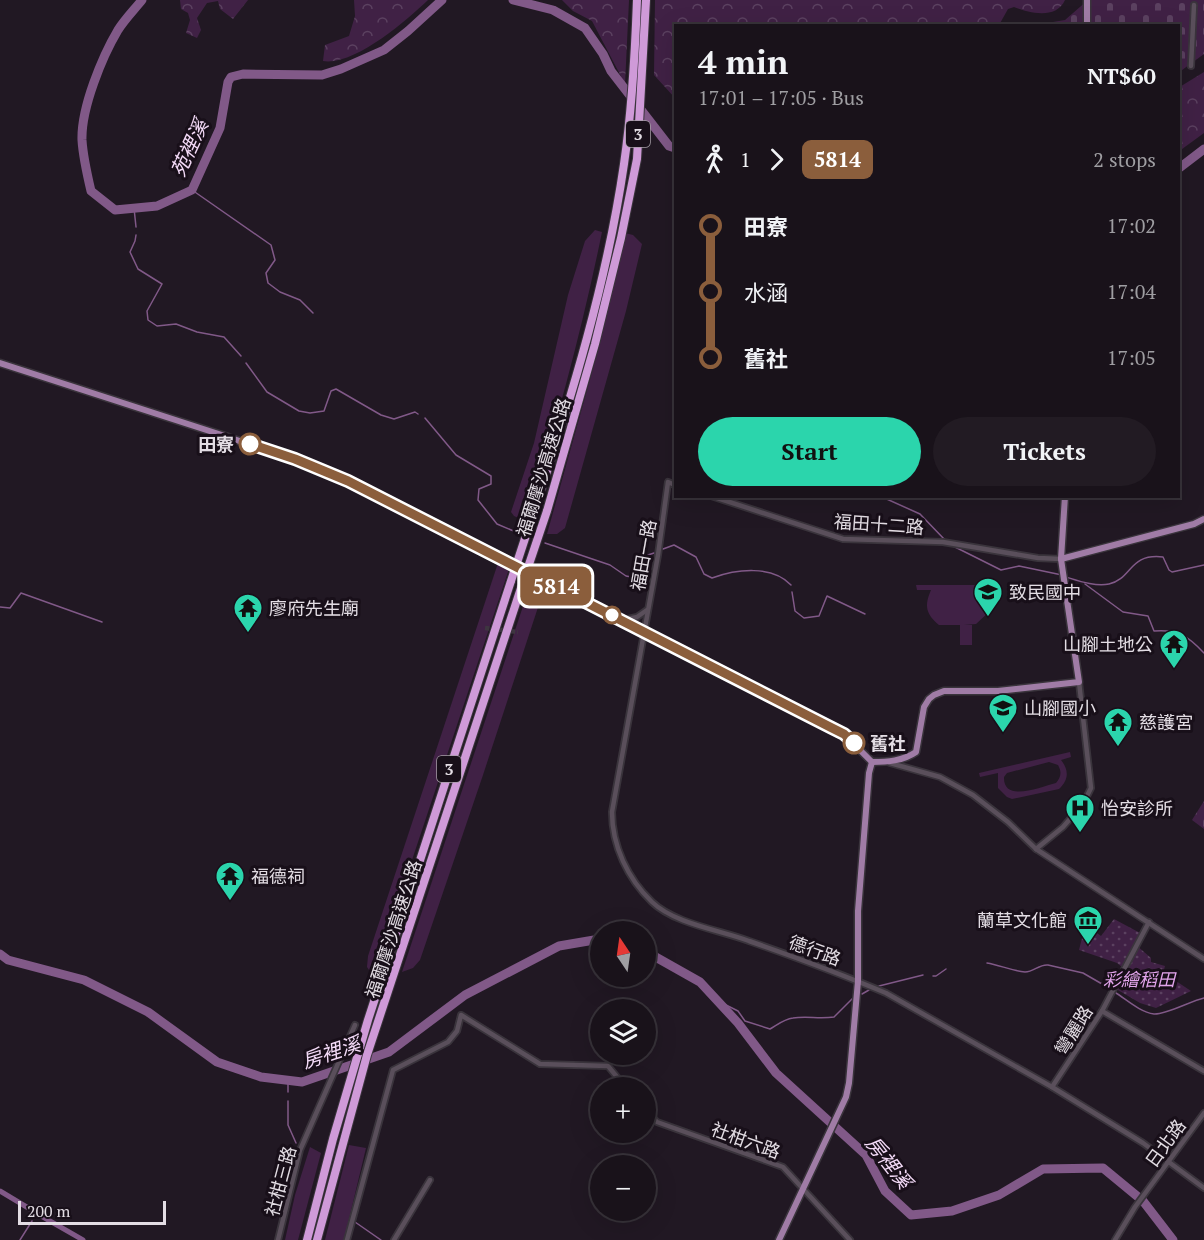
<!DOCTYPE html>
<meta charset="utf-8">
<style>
body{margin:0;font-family:"PT Serif","Noto Sans TC",serif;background:#221b23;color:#f1f3f6;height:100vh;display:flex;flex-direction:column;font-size:22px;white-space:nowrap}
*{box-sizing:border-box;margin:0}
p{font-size:20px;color:#9f9ea2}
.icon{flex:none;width:33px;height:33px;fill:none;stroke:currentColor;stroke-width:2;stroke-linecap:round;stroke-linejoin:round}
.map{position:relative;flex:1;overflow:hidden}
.drawer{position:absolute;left:674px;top:24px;width:506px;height:474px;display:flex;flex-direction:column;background:#19121a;border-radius:0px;box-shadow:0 6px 24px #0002,0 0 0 2px #373239}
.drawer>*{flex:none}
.badge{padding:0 12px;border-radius:9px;font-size:21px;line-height:39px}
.needle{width:39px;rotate:347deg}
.controls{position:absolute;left:590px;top:921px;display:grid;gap:12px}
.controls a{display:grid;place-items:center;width:66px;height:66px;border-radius:50%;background:#19121a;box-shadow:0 6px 24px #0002,0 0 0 2px #373239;font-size:30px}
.scale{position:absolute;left:18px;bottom:15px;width:148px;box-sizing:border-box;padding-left:6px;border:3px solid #e3dde4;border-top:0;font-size:16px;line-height:21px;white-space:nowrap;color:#e3dde4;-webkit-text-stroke:4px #180f19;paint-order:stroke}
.map>.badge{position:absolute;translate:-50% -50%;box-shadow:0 0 0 3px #fff}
.legs{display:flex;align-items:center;gap:9px;height:66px;padding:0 24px;font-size:20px}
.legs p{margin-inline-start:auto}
.overview{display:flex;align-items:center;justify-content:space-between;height:102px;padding:0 24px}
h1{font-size:33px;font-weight:700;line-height:45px}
.cta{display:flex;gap:12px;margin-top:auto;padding:12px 24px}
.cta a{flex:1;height:69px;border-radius:36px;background:#2bd5ac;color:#111;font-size:24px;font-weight:700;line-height:69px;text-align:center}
.cta a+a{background:#221b23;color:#f1f3f6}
ul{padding:0 24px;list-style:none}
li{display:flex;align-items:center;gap:21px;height:66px;font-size:22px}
li i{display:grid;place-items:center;width:9px;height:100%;margin:0 8px;background:currentColor}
li i::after{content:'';width:15px;height:15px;margin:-8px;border:4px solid;border-radius:50%;background:#19121a}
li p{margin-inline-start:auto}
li:first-child i{background:linear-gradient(#0000 50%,currentColor 0)}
li:last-child i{background:linear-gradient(currentColor 50%,#0000 0)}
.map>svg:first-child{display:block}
</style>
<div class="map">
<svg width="1204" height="1240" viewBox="0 0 1204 1240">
<defs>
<pattern id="forest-crowns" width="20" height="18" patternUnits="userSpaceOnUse" patternTransform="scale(1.5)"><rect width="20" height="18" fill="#402145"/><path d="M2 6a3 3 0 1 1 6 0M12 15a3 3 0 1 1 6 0" fill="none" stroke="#5b4160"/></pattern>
<pattern id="cemetery-stones" width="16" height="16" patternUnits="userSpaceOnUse" patternTransform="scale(1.5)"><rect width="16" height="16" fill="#402145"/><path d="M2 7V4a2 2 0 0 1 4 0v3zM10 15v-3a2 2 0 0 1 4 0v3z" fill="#5b4160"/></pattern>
<pattern id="park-dots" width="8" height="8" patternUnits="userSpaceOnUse" patternTransform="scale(1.5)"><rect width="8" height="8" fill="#402145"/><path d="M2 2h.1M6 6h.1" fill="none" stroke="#5b4160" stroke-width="1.8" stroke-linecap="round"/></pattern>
</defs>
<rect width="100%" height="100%" fill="#211823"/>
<g fill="#402145" fill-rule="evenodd">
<path d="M595,230L602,232C582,330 556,427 525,521L514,516L511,512L534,443L568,295L585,241Z"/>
<path d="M625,233L633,235L642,244L626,311L565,528L557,534H547L599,347Z"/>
<path d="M498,563L509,569L374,974L371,973L367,967L368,956Z"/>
<path d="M532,579L545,586L483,775L420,960L413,968L402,972Z"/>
<path d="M916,585H993L994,590H985L988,595L990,611L976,624L964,625H972V645H960V625H939C926,614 924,606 931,590H917Z"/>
<path d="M1070,752L1071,757L1061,760C1069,770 1069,780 1059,789L1012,799L1007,797L998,788V773L980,777L979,773ZM1049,762L1058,765C1062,772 1061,777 1056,783C1040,787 1003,803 1004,777L1007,773Z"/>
<path d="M349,1145L366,1148L344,1240H325Z"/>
<path d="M310,1147L321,1153L298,1240H285L295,1195Z"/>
</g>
<g fill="url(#forest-crowns)">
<path d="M180,0H248L233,19L220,9L218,1L207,3L197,18L201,30L197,38L186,33L190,20L188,13L181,9Z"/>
<path d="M354,0H428C406,21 354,66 323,61L325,45L349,36L355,16Z"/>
<path d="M562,0H629L625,84L592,21L573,11Z"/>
<path d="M655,0H1065C1056,20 1029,13 1014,7L1008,9L999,25L675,26V98L654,75Z"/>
<path d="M1204,72V133L1178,152V88Z"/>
</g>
<g fill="url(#cemetery-stones)">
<path d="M1088,0H1204V54L1178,73V26H1029L1065,20Z"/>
<path d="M1204,801V829L1192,820Z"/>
</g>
<path fill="url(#park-dots)" d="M1114,919L1142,934L1136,945L1151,958V962L1165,966L1162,977L1176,981L1191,991L1156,1008L1140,1003L1111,986L1122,967L1117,963L1079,950L1082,938L1090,928L1101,936Z"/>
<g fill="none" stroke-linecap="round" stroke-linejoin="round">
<g stroke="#815988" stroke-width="1.5">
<path d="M192,190L271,245L275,260L266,273L268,283L280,292L300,300L313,313"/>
<path d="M134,208L136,227"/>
<path d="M136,235L135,241L130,252L138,269L162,284L147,311L148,320L157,326L176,324L197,332L224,337L241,356"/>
<path d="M246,363L267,392L299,411L310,413L324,411L331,391L336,389L381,415L394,419L415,412L418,414"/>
<path d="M425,418L456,455L491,476V484L479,489L478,500L497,524L523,535"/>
<path d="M880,496L920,514L945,540"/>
<path d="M545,543L610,565L626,576L631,577L648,555L654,553"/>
<path d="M951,545L1001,570L1019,566L1062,575"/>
<path d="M663,549L674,545L696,557L704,574L712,578C737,569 772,565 791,585"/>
<path d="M1066,577C1079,581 1096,587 1109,584C1132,579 1129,553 1163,557L1169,570L1172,572L1204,565"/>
<path d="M1085,584L1123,612L1148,616L1154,631C1178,629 1188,636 1204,653"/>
<path d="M792,592L795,611L804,618L819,616L827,596L865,614"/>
<path d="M0,607L10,608L21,593L102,622"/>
<path d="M987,963C999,965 1013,971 1025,972C1034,972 1039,964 1048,965L1083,973L1109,988"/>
<path d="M933,976H936L946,969"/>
<path d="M879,986L923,975"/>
<path d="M1116,993C1127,1000 1140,1012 1154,1014C1165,1015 1191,1001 1204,998"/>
<path d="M862,994L869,990"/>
<path d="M716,1000L738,1011L745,1021L770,1029C777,1025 784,1019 793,1018C806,1016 820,1019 834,1017L853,998"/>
<path d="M288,1092V1080"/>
<path d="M288,1101V1125L296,1143"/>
<path d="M355,1222L381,1240"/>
<path d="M20,1240L32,1221"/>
</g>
<g stroke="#815988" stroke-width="5">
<path d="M0,1191L30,1209"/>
<path d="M36,1213L83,1240"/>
</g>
<g stroke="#815988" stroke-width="9">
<path d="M142,0C134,10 125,19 118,30C102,57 81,108 82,140C83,157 87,174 91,191L115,210L157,206L192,190L220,128L228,82L231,77L243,74L322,75L341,69L384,50L408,31L442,0"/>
<path d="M513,0L553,10L585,28L603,54L611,71L669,146L675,148"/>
<path d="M1178,169L1204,149"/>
<path d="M645,951L700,982L738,1023L776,1073L866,1155L885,1191L911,1215L952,1211L999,1195L1043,1169L1103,1168L1143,1201L1173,1240"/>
<path d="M0,954L8,960L84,980L148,1012L217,1062L261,1077L302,1082L389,1052L465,995L559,946L600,939"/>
</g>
<path stroke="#3e3640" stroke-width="4.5" stroke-dasharray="4.5 2" stroke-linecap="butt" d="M485,628L518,632"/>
<g stroke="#3a343c" stroke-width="8">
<g id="minor">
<path d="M1191,66L1194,5"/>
<path d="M675,485L668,482L658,555L612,812C612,846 628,879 652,902C675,924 720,930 749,941C795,957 841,974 886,993L1052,1087L1143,1143L1204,1188"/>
<path d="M711,496L843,539L943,542L1038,558L1061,559"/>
<path d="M623,620L637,617L647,610"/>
<path d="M890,763L940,777L973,795L1008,822L1036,849L1204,959"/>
<path d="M1036,849L1063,827L1083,804L1091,788L1079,682"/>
<path d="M1102,1011L1204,1071"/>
<path d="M1052,1087L1102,1011L1149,922"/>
<path d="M645,1110L657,1122L783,1167L850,1240"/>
<path d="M278,1240L300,1150L355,1025"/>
<path d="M347,1240L393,1070L448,1042L457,1031L461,1015L540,1064L608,1066L626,1088"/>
<path d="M394,1240L430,1180"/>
<path d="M1115,1240L1135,1207L1204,1113"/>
</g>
</g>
<g stroke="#3a343c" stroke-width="9">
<g id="major">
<path d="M1087,26V0"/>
<path d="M0,363L228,437L331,473L508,562"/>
<path d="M1061,559L1194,524L1204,519"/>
<path d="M531,573L844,734L872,762C887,762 903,761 916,752L924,707L929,699L934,695L944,691H998L1079,682L1061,559L1065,496"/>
<path d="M779,1240L846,1097L849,1083L858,981V911L869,773L872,762"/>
</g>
</g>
<g stroke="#3a343c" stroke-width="10">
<g id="highway">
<path d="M535,508C572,396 607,281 624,164C632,110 635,55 637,0"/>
<path d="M547,511L595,344L621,238L637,159L646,0"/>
<path d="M307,1240L333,1139L368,1020L511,581"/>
<path d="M317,1240L367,1055L522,585"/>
</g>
</g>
<use href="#minor" stroke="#5a4f5b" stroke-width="4.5"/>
<use href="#major" stroke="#a07ca6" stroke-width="6"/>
<use href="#highway" stroke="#cf9ad8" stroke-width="8"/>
<g stroke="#3a343c" stroke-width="10" stroke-linecap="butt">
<g id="highway-bridge">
<path d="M511,581L535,508"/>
<path d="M522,585L547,511"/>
</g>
</g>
<use href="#highway-bridge" stroke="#cf9ad8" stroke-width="8"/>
</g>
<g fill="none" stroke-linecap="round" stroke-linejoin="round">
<g stroke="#fff" stroke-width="14">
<path id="line-1" d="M250,444L295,459L348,481L832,728L844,734L854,743"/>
</g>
<use href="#line-1" stroke="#8b5e3c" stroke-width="9"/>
</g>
<defs>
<g id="school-pin" transform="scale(1.5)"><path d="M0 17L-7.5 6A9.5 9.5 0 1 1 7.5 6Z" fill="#2bd5ac" stroke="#180f19"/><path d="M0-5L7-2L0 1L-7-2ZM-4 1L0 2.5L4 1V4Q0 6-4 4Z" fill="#111"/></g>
<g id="temple-pin" transform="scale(1.5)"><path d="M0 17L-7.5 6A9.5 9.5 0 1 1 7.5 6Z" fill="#2bd5ac" stroke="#180f19"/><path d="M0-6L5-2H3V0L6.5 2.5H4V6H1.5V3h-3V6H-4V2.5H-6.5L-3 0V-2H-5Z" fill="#111"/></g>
<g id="hospital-pin" transform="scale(1.5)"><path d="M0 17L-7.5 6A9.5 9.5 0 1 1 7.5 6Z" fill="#2bd5ac" stroke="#180f19"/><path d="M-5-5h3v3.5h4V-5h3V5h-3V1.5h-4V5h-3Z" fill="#111"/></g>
<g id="museum-pin" transform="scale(1.5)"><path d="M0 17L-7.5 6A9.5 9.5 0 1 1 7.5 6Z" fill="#2bd5ac" stroke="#180f19"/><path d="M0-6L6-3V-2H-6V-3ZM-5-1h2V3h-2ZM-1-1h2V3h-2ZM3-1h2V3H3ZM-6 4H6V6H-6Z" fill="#111"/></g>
</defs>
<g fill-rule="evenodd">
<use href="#school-pin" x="988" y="592"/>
<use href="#temple-pin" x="248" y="608"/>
<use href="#temple-pin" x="1174" y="644"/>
<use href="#school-pin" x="1003" y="708"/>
<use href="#temple-pin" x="1118" y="722"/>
<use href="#hospital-pin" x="1080" y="808"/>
<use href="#temple-pin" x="230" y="876"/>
<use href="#museum-pin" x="1088" y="920"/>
</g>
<g fill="#fff" stroke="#8b5e3c" stroke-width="3">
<circle cx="250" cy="444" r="10"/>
<circle cx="612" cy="615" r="8"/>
<circle cx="854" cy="743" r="10"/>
</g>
<g text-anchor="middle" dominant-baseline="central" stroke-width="6" stroke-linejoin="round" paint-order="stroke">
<g fill="#180f19" stroke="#a69fa7" stroke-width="1.5">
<rect x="626" y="121" width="24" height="26" rx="4.5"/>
<rect x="437" y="756" width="24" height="26" rx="4.5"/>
</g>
<g font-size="16" font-weight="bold" fill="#e3dde4">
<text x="638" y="134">3</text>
<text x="449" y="769">3</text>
</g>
<g font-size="18" font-weight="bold" fill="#e3dde4" stroke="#180f19" text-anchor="end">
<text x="234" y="444">田寮</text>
<text x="870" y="743" text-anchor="start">舊社</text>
</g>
<g font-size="18" fill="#e3dde4" stroke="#180f19">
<text transform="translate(543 467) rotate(-73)">福爾摩沙高速公路</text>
<text transform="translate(879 524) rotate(4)">福田十二路</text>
<text transform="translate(643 555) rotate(-80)">福田一路</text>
<text transform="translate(393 929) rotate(-72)">福爾摩沙高速公路</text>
<text transform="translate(815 950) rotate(20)">德行路</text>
<text transform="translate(1073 1030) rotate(-58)">彎麗路</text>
<text transform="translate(746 1140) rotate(20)">社柑六路</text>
<text transform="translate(1165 1143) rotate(-54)">日北路</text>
<text transform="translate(280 1181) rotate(-75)">社柑三路</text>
</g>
<g font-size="18" fill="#e3dde4" stroke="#180f19" text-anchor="start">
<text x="1009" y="592">致民國中</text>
<text x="269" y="608">廖府先生廟</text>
<text x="1153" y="644" text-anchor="end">山腳土地公</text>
<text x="1024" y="708">山腳國小</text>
<text x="1139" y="722">慈護宮</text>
<text x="1101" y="808">怡安診所</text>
<text x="251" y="876">福德祠</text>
<text x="1067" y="920" text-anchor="end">蘭草文化館</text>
</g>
<g font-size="18" font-style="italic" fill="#e1a4eb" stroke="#180f19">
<text x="1139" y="979">彩繪稻田</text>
</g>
<g font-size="20" font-style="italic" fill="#f4dbf8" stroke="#180f19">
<text transform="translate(189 148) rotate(-65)">苑裡溪</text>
<text transform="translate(331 1052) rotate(-18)">房裡溪</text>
<text transform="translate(889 1162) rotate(52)">房裡溪</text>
</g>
</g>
</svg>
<div class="controls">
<a><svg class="needle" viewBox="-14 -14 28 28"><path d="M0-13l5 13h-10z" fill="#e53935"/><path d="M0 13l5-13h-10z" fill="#9f9ea2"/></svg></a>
<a><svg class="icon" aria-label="layers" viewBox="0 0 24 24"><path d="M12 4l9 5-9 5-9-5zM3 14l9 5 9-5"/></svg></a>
<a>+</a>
<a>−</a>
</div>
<div class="scale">200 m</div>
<b class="badge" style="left:556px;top:586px;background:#8b5e3c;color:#fff">5814</b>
<section class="drawer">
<div class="overview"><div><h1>4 min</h1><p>17:01 – 17:05 · Bus</p></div><b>NT$60</b></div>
<div class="legs"><svg class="icon" aria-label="walk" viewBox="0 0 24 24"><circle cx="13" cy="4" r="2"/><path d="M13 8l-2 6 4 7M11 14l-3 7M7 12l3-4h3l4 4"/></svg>1<svg class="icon" aria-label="forward" viewBox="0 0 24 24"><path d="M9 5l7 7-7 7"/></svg><b class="badge" style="background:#8b5e3c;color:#fff">5814</b><p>2 stops</p></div>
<ul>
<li><i style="color:#8b5e3c"></i><b>田寮</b><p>17:02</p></li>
<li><i style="color:#8b5e3c"></i><span>水涵</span><p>17:04</p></li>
<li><i style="color:#8b5e3c"></i><b>舊社</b><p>17:05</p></li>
</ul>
<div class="cta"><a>Start</a><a>Tickets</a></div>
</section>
</div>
